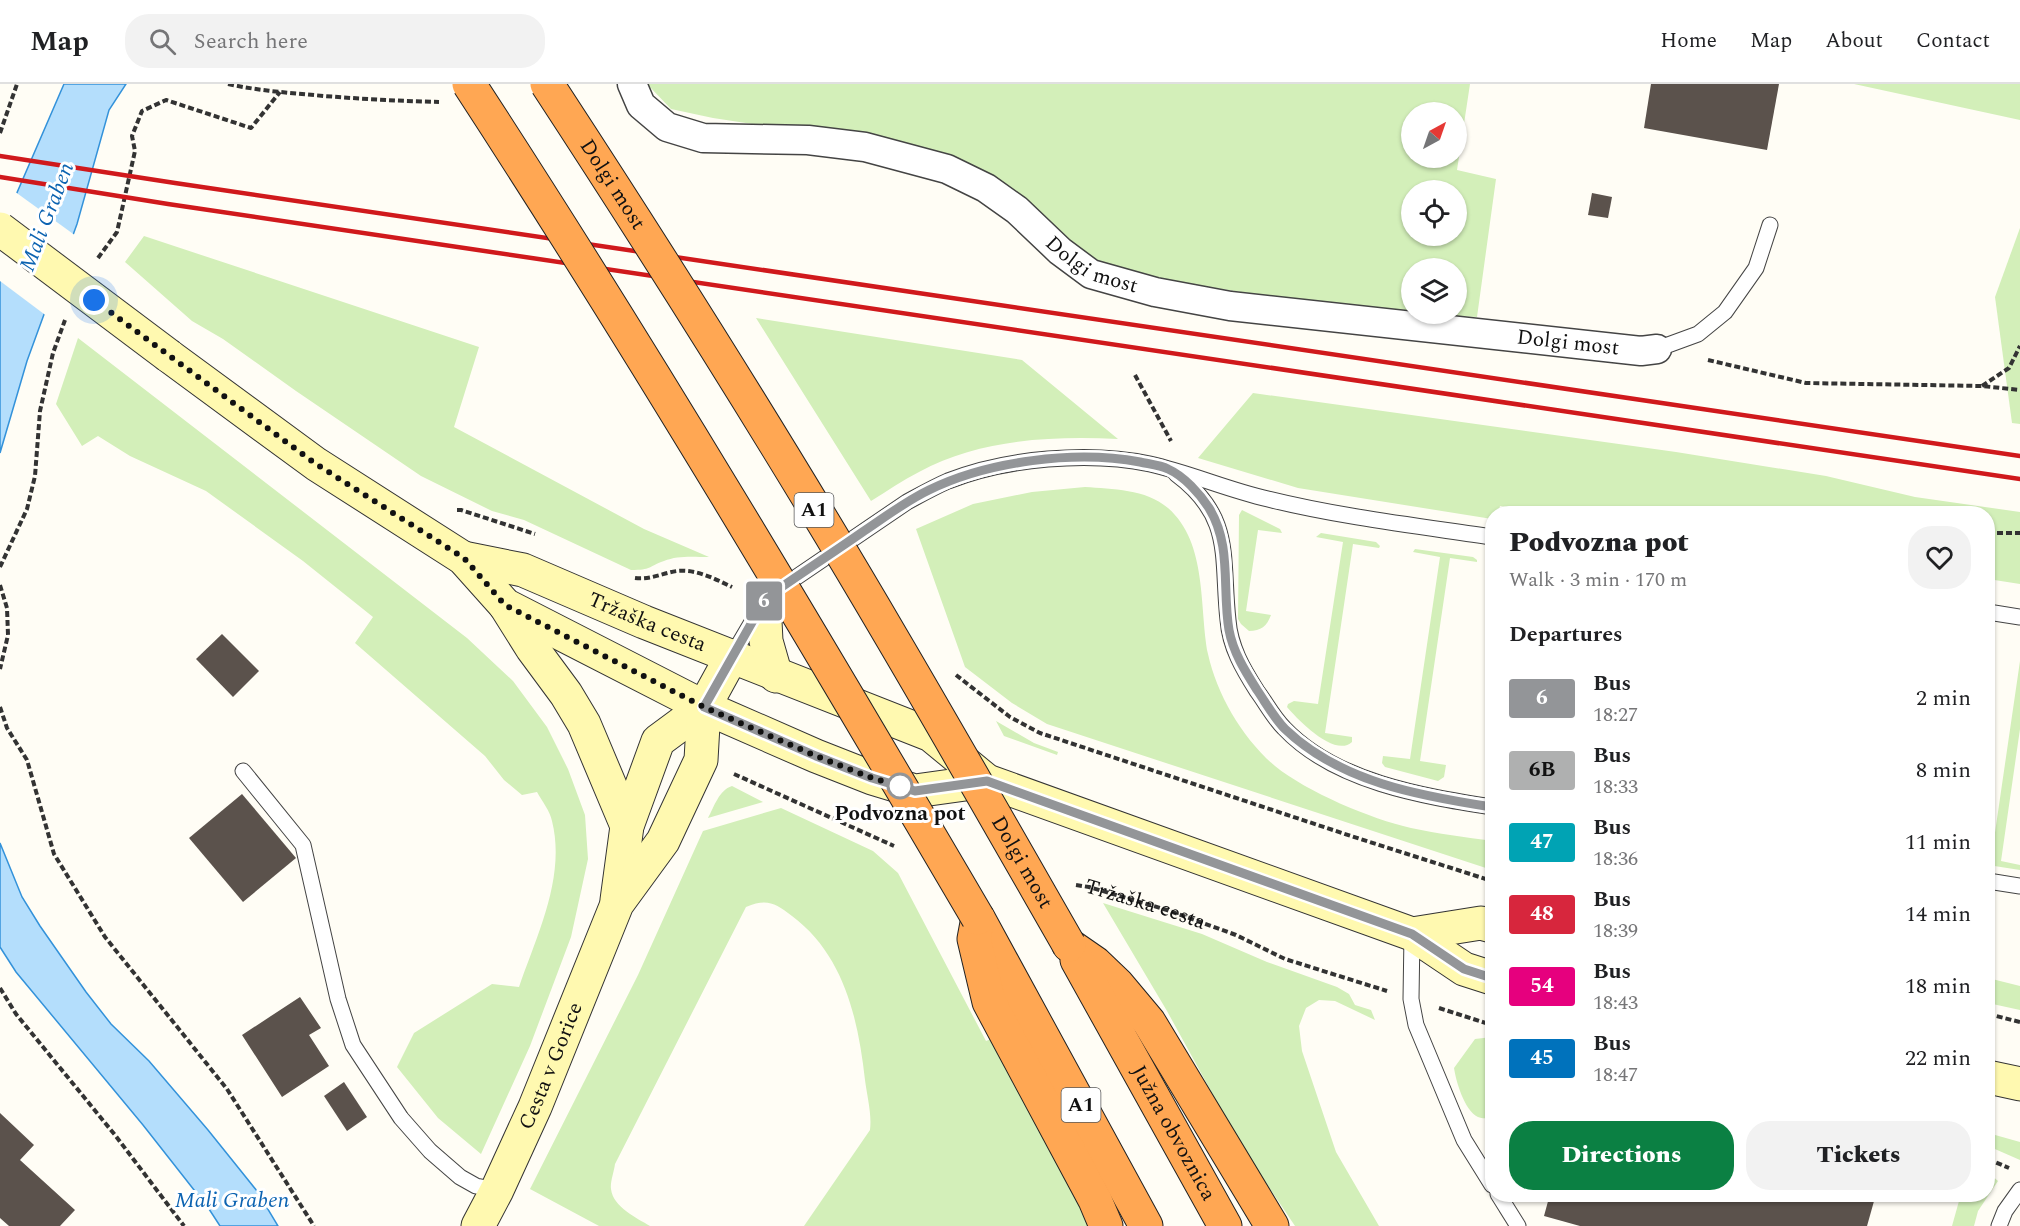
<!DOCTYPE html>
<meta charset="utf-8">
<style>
body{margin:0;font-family:Spectral,serif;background:#f2f2f2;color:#202124;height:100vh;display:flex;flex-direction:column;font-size:22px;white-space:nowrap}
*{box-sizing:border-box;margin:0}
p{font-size:20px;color:#757577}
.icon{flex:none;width:33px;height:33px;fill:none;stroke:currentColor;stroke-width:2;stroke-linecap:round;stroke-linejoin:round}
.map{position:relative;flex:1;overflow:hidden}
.drawer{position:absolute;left:1485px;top:422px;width:510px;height:696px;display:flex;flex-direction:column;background:#fff;border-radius:24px;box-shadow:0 2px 4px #0004}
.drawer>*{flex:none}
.badge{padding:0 12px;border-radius:4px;font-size:21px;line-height:39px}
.needle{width:39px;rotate:40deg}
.fabs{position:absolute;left:1401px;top:18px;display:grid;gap:12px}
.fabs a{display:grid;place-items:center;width:66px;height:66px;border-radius:50%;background:#fff;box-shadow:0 2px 4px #0004;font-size:30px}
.you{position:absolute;width:30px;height:30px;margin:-15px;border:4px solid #fff;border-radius:50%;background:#1a73e8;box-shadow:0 0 0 9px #1a73e833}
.map>.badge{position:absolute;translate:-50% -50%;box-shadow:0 0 0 3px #fff}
h2{padding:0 24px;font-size:22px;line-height:54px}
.round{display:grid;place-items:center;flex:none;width:63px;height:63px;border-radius:24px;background:#f2f2f2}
.summary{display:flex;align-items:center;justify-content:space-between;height:102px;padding:0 24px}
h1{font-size:28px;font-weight:800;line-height:45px}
.action{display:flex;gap:12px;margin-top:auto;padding:12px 24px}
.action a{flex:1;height:69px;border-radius:24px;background:#0b8043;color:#fff;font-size:24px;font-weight:800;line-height:69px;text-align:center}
.action a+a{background:#f2f2f2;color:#202124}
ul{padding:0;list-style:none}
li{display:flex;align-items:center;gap:18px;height:72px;padding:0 24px}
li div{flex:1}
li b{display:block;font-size:22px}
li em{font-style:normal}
li .badge{min-width:66px;font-weight:700;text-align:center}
header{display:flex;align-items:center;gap:36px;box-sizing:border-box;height:84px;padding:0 30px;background:#fff;border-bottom:2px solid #e0e0e0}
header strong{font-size:28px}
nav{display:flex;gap:33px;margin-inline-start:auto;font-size:21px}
.search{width:420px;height:54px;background:#f2f2f2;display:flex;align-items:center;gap:15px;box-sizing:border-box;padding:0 21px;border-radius:24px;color:#757577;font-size:22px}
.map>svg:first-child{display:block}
</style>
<header>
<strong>Map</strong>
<div class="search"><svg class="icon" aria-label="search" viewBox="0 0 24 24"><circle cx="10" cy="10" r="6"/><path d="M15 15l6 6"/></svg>Search here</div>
<nav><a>Home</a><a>Map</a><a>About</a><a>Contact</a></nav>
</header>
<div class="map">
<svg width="2020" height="1142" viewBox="0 0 2020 1142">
<rect width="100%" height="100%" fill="#fffdf5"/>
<g fill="#d3efb9" fill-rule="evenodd">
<path d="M647,0H1470L1457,86L1496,95L1477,233L1414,230H1456V184H1412L1411,229L1292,216L1209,203L1158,198L1095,180L1023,118L766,42L713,34L671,25ZM1412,28H1456V74H1412ZM1412,106H1456V152H1412Z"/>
<path d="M1854,0H2020V36Z"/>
<path d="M2020,144V340L2012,339L1995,213Z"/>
<path d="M144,152L479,263L454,343L644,445L709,473C695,473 678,471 664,477C647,483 652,486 631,486L524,436L492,427L421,392L296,307L223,255L192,237L125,178Z"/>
<path d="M756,234L1022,276L1118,355C1051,352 980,355 919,388C903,396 887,407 871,417Z"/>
<path d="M78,254L467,554L513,597L547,643L568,685L585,731L588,775L571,853L530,962L481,1070L438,1034L397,983L414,949L492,900L519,903C537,851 566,793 552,737C550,727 542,717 537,708L522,711L504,696L485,672L355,559L373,533L303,477L206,407L130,372L98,352L82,362L56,320Z"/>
<path d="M1253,309L1676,368L1826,392L1915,413L2020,428V500L1988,495V429H1546L1500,422L1498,429H1492V435L1298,404L1198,374Z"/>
<path d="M1085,403C1112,405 1146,405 1168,424C1208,459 1199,524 1208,570C1217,611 1243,655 1275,682C1307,708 1371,735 1411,744C1438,750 1466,753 1492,757V786L1047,640L1012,619L965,583L916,445L973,420L1032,408Z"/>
<path d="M1242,426L1280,445L1282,449L1258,446L1246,527L1271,531C1267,542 1261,547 1249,547L1241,540L1238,535L1239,431Z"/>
<path d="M1321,449L1376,458L1380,462L1379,464L1353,460L1325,649L1352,653V658C1335,674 1298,636 1287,623L1288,620L1294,617L1318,620L1343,458L1316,453Z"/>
<path d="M1415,465L1473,473L1477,476V478L1450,474L1420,677L1446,681L1444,693L1438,697L1385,683L1382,679L1383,672L1410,675L1440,473L1413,468Z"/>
<path d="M2020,577V645L2001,777L2020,781V786L1988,781V776H1991Z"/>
<path d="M996,637L1034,659L1058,668L1057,671L1004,652Z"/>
<path d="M732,702L763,718L708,734C714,723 719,706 732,702Z"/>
<path d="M781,724L873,767L898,789L986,957L994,954L1069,1097L1090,1142H804L870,1046C872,1030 867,1012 865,996C858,934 844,871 792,832C775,819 767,814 746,823L615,1080C614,1088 610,1098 611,1105C613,1123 637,1134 650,1142H599L530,1105L638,891L703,747Z"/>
<path d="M1103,819L1202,850L1267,878L1337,903L1349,910L1355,921L1371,926L1375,936L1335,917L1319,916L1306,924L1299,942L1302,967L1336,1068L1379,1142H1295L1240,1060L1167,927Z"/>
<path d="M1988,894L2020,902V926L1988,919Z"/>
<path d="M1492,953V1034C1488,1034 1482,1035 1478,1033C1464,1026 1456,997 1454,984L1475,955Z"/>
<path d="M1988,1049L2020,1058V1076L1988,1062Z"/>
<path d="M1988,1088L1998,1097L1978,1127L1974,1142H1952L1959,1117L1956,1116L1957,1110H1988Z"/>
</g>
<g fill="#b4defc" stroke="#3392da" stroke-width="1.5">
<path d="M64,0H126L109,26L77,140L27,277L0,369V148Z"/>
<path d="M0,759L22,813L40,842L86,908L111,940L149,977L208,1046L257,1107L278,1142H220L209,1125L143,1041L16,888L0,863Z"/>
</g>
<path fill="#fffdf5" d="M14,107L76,152L48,233L0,197V140Z"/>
<g fill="#5b524c">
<path d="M1651,0H1779L1767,66L1644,44Z"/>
<path d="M1592,109L1612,113L1608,134L1588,131Z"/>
<path d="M222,550L259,587L233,613L196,575Z"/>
<path d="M242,710L296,774L243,818L189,754Z"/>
<path d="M300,913L321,944L309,951L329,982L282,1013L242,951Z"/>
<path d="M344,998L367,1033L347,1047L324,1012Z"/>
<path d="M0,1029L34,1061L20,1076L75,1126L60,1142H9L0,1134Z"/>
<path d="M1550,1110H1876L1867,1142H1580L1544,1132Z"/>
</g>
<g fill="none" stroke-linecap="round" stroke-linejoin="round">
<g stroke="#444" stroke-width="17">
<g id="lane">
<path d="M1657,265L1698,250L1725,228L1756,184L1770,141"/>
<path d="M1176,390C1234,433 1221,473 1228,536C1230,563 1243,585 1257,607C1266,619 1273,633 1284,644C1335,698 1422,712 1492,723"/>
<path d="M779,505L907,418C920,411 934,403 948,397C1006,374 1089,367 1150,380C1190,389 1228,406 1268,415C1341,433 1418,442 1492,453"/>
<path d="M1988,528L2020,533"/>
<path d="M732,572L759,526"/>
<path d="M243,687L303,761L338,915L353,961L401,1034L430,1067L460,1093L476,1102L497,1106"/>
<path d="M1988,797L2020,802"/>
<path d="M1412,850L1411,915L1416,941L1464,1056L1492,1101"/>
<path d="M1498,1110L1518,1142"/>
<path d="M1999,1142L2005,1127L2020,1106"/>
</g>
</g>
<g stroke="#444" stroke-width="31">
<g id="street">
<path id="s2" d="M632,0L641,21L667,43L703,54L808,56L865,63L947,85L986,104L1017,126L1060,167L1091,190L1155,208L1230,222L1641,267L1657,265"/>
</g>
</g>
<g stroke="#333" stroke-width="35">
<g id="secondary">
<path d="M169,272L316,380L463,474L505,521L704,623L816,672L872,694L915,707L987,697"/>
<path id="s3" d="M463,474L523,486L644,538L931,651L987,697L1412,850L1464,885L1492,894"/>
<path d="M764,517L766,557L776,592"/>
<path d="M505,521L532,564L566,610L584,640L627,742"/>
<path d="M617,816L627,742L658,657L704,623L732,572"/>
<path d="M1412,850L1481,839L1492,842"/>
<path d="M1988,993L2020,1000"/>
<path id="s4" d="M478,1142L497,1106L535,1023L617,820L663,757L701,676L704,623"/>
</g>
</g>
<g stroke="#222" stroke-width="35">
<g id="highway">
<path d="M978,834L1146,1142"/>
<path d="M977,839L974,855L989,918L1095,1116L1106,1142"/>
<path d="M1069,861L1095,879L1118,901L1149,938L1272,1142"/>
<path id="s5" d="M1077,876L1225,1142"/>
</g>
</g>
<g stroke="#333" stroke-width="4" stroke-dasharray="6 3" stroke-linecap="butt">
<path d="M228,0C260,7 291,9 324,12C362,15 400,17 439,18"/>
<path d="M0,49L17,0"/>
<path d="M98,174L117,148L135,67L132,52L142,27L166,16L251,44L280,8"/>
<path d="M1708,276L1806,299L1982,302L2020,306"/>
<path d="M1135,291L1171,357"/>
<path d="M1982,302L2009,284L2020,262"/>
<path d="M457,426H461L535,450"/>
<path d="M1988,449H2020"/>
<path d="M0,483L27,425L35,392L40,327L53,269L65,236"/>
<path d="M635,494C650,496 663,489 677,487C697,485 715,495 732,503"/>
<path d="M0,501L7,524L8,551L0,585"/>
<path d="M956,591L1010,633L1040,649L1351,752L1492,797"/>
<path d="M0,623L7,644L27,676L54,770L105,853L227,1005L314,1142"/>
<path d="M734,690L894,762"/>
<path id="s1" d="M1076,801L1089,803L1167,826L1236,851L1285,875L1387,907"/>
<path d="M0,904L16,930L115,1051L184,1142"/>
<path d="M1439,924L1492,941"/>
<path d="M1988,930L2020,938"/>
<path d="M1988,1075L2009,1084"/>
</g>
<use href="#lane" stroke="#fff" stroke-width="15"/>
<use href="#street" stroke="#fff" stroke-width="28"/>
<use href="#secondary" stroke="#fff9b0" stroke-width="33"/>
<use href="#highway" stroke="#ffa753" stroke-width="33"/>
<g stroke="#d0191c" stroke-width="4.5">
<path d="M0,72L175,99L2020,372"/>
<path d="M0,93L168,120L2020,395"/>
</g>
<g stroke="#333" stroke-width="35" stroke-linecap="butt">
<path id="secondary-bridge" d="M0,145L169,272"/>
</g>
<g stroke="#222" stroke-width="35" stroke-linecap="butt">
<g id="highway-bridge">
<path d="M469,0C647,273 813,553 978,834"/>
<path id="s6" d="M547,0C666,182 782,366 892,554C952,656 1010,758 1069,861"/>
</g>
</g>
<use href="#secondary-bridge" stroke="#fff9b0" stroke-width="33"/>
<use href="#highway-bridge" stroke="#ffa753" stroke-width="33"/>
</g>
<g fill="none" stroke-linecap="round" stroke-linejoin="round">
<g stroke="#fff" stroke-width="14">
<path id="line" d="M1492,723C1420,712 1340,698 1285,645C1274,634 1266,619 1257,606C1245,587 1233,568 1229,546C1222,505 1232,461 1209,424C1200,410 1184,392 1168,385C1160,381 1149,380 1140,378C1075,366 988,377 929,406C906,417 885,433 864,447C834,468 803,488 773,509L764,517L704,623L816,672L872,694L915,707L987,697L1412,850L1464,885L1492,894"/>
</g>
<use href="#line" stroke="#939598" stroke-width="9"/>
<path stroke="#111" stroke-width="6" stroke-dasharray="0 10.8" d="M94,216L316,380L464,474L505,521L704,623L816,672L872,694L900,702"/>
</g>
<circle fill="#fff" stroke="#939598" stroke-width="3" cx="900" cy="702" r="12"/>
<g text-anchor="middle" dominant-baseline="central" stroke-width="6" stroke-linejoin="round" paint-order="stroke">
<g fill="#fff" stroke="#585858" stroke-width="1.5">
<rect x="794.5" y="409" width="39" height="34" rx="4.5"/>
<rect x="1061.5" y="1004" width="39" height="34" rx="4.5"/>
</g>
<g font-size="20" font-weight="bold" fill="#111">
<text x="814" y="426">A1</text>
<text x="1081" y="1021">A1</text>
</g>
<g font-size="21" fill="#111" stroke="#fff">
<text stroke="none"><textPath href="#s6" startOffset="120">Dolgi most</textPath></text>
<text stroke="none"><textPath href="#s2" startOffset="518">Dolgi most</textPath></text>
<text stroke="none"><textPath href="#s2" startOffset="1004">Dolgi most</textPath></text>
<text stroke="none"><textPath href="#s3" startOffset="196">Tržaška cesta</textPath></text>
<text stroke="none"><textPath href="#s6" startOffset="912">Dolgi most</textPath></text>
<text stroke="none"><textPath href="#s1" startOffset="72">Tržaška cesta</textPath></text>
<text stroke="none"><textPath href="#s4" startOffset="176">Cesta v Gorice</textPath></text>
<text stroke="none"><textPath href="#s5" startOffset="198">Južna obvoznica</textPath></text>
</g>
<g font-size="21" font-weight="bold" fill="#111" stroke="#fff">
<text x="900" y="730">Podvozna pot</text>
</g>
<g font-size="22" font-style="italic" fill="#0c63b1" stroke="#fff">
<text transform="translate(47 133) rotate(-69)">Mali Graben</text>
<text x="232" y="1116">Mali Graben</text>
</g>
</g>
</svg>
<div class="fabs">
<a><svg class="needle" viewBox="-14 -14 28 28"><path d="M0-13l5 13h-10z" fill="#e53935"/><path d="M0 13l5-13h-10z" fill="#757577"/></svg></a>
<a><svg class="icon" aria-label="locate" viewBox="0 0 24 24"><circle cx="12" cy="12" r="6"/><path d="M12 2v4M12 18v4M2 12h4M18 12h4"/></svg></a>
<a><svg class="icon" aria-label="layers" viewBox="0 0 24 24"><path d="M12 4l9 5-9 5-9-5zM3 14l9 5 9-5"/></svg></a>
</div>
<div class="you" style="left:94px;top:216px"></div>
<b class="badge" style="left:764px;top:517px;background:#939598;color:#fff">6</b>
<section class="drawer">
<div class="summary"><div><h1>Podvozna pot</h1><p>Walk · 3 min · 170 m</p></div><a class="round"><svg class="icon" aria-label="heart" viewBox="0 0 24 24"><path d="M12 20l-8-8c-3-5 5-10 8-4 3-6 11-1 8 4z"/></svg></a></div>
<h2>Departures</h2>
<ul>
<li><span class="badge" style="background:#939598;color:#fff">6</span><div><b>Bus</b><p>18:27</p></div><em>2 min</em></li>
<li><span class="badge" style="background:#afb0b0;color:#111">6B</span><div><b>Bus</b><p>18:33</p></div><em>8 min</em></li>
<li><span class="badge" style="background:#00a3b4;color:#fff">47</span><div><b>Bus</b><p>18:36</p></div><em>11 min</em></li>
<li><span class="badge" style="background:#d7263d;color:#fff">48</span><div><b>Bus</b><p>18:39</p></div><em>14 min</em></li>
<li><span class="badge" style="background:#e6007e;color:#fff">54</span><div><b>Bus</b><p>18:43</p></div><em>18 min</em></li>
<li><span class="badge" style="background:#0072bc;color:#fff">45</span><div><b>Bus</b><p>18:47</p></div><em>22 min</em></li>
</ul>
<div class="action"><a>Directions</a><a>Tickets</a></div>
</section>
</div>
